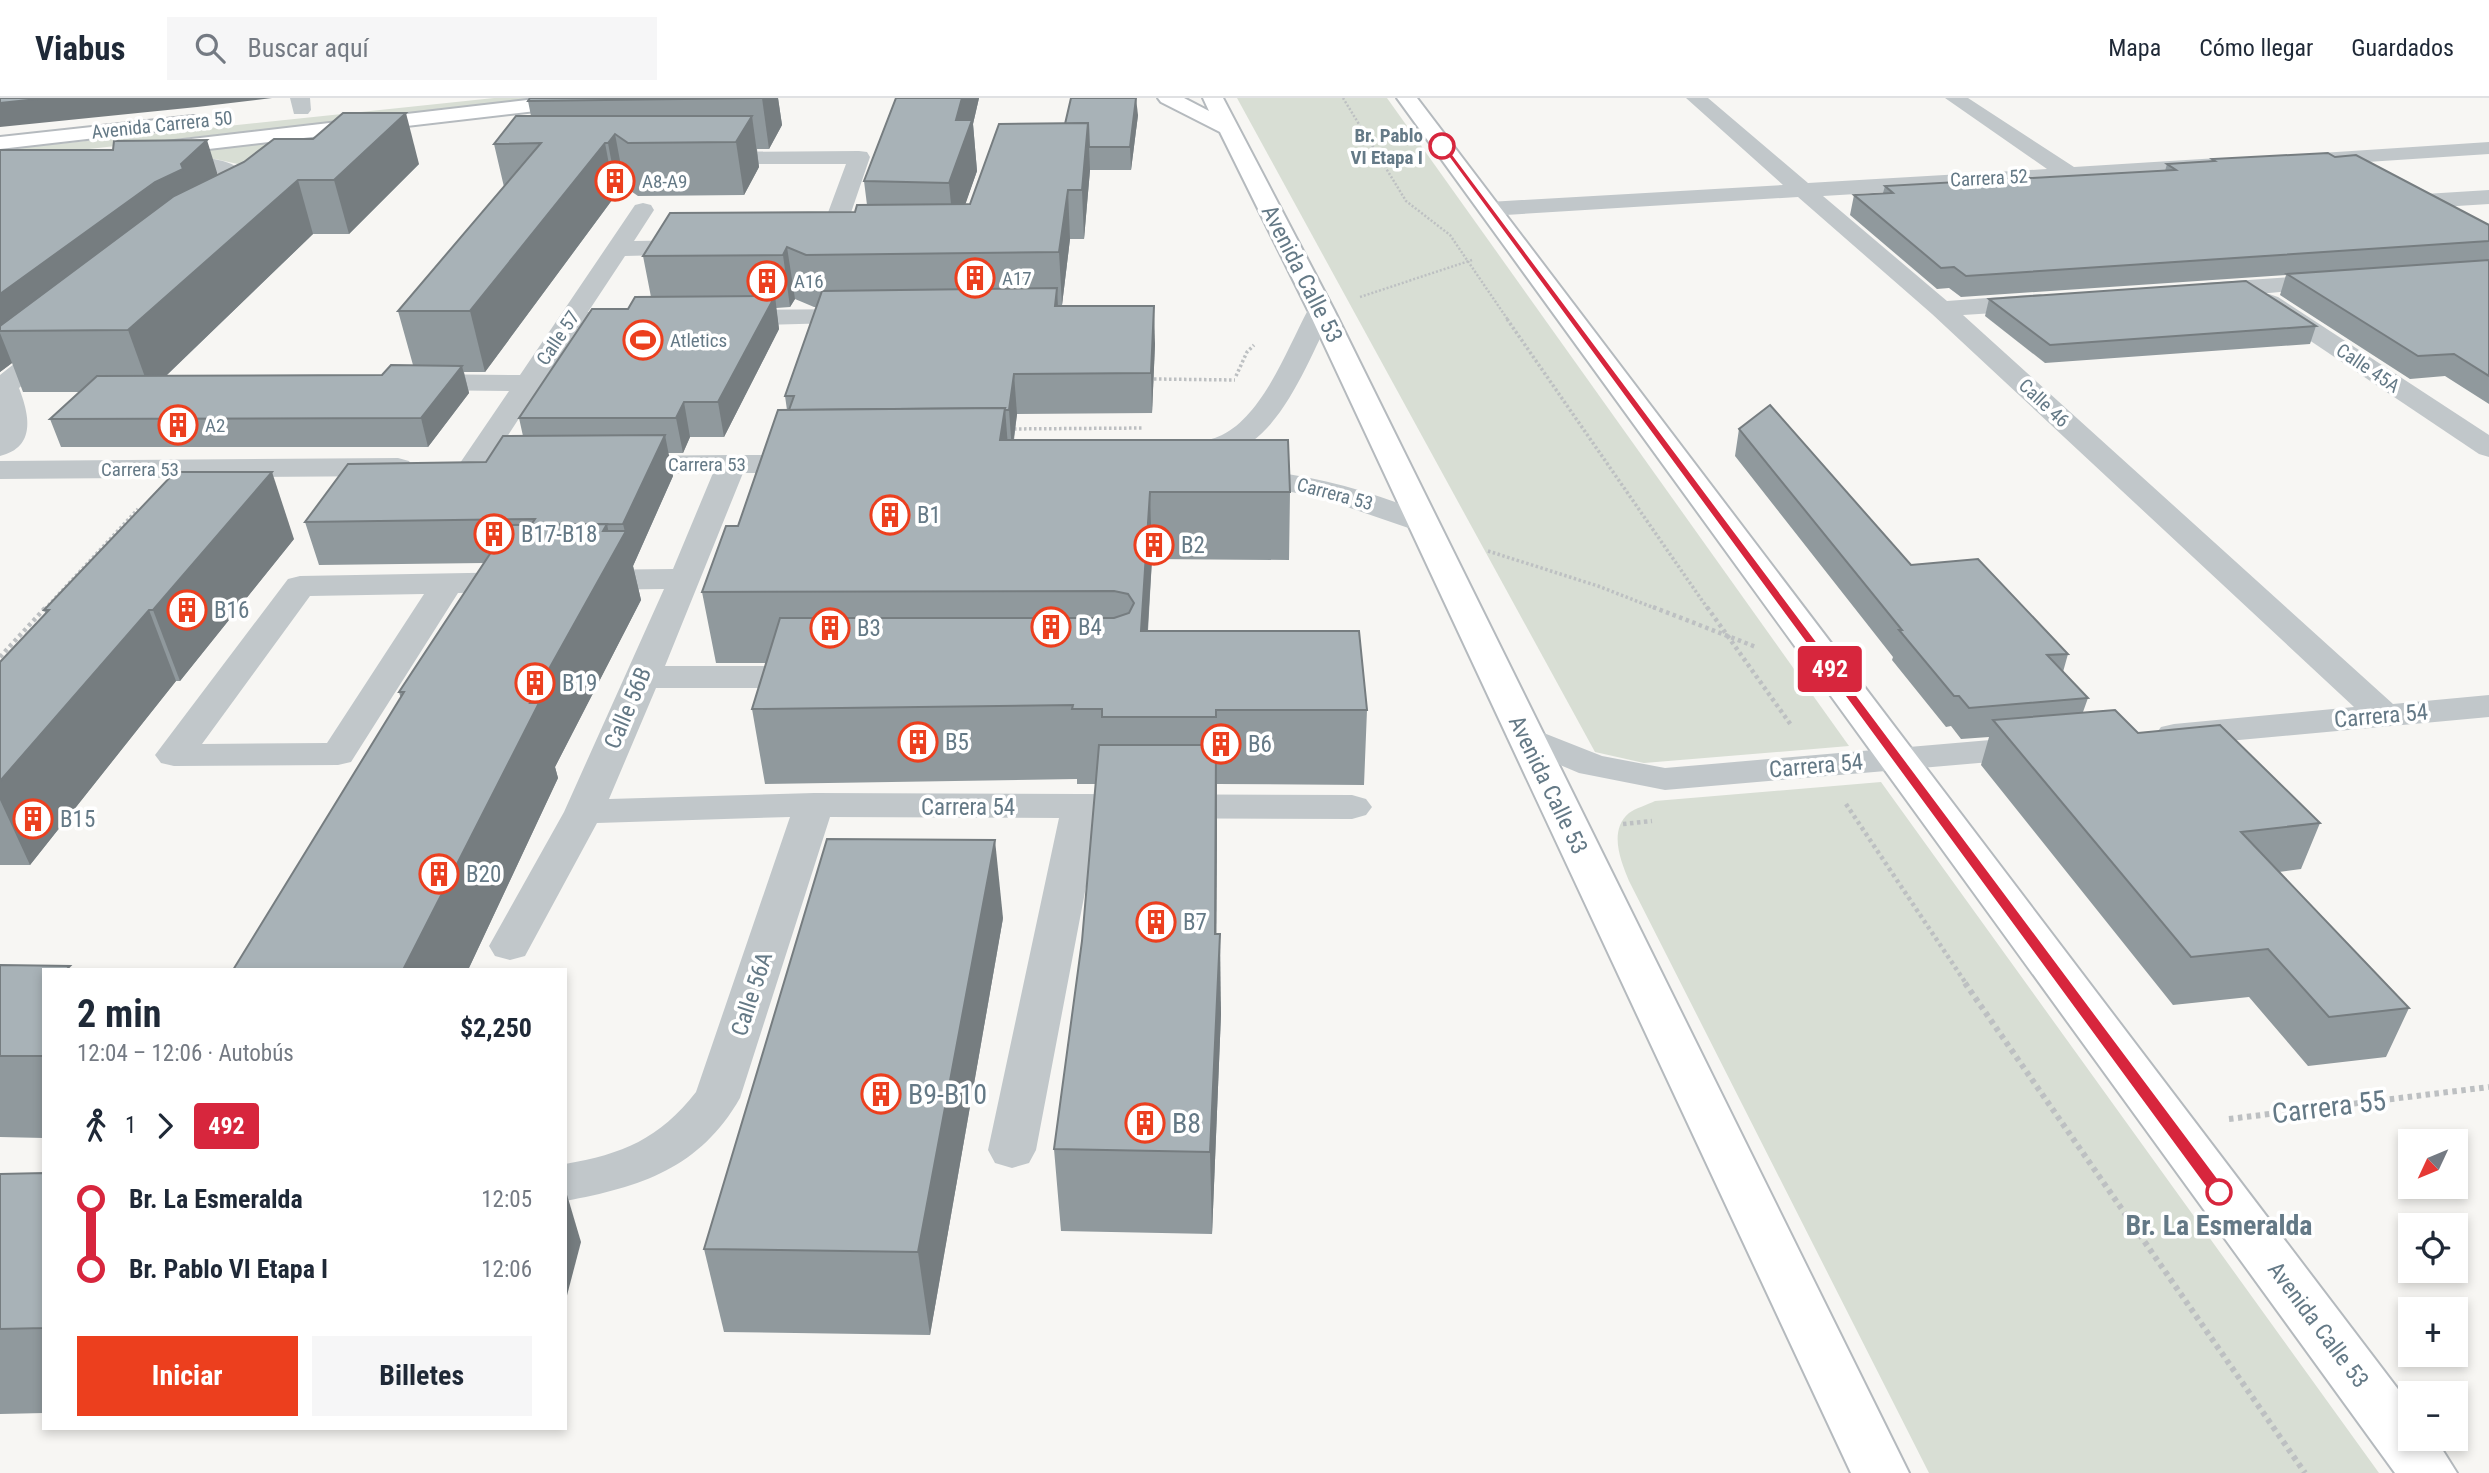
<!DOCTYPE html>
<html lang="es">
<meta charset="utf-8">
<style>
body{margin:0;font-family:"Roboto Condensed",sans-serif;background:#f6f6f7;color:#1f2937;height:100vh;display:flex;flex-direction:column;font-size:26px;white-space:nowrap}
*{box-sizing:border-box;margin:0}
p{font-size:23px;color:#747a83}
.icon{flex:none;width:38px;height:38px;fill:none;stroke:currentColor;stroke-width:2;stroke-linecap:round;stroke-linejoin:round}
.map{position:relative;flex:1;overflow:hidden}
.drawer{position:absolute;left:42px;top:870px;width:525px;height:462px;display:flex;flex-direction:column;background:#fff;border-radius:0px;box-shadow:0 4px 10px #0003}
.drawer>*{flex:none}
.badge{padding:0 14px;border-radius:5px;font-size:24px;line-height:46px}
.needle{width:46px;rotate:226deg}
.buttons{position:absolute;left:2398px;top:1031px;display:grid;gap:14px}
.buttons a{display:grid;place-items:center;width:70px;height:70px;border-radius:0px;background:#fff;box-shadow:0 4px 10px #0003;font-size:35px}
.map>.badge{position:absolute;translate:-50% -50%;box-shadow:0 0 0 4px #fff}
.legs{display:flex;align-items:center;gap:10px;height:77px;padding:0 35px;font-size:23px}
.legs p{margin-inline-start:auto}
.headline{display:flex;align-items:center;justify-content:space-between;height:119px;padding:0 35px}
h1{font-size:38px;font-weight:700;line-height:52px}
.primary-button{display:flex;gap:14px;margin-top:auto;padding:14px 35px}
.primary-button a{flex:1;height:80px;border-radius:0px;background:#ec3f1e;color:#fff;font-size:28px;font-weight:700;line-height:80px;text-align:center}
.primary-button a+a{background:#f6f6f7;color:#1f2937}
ul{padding:0 35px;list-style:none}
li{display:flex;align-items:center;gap:24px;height:70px;font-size:26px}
li i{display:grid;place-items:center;width:10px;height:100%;margin:0 9px;background:currentColor}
li i::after{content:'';width:18px;height:18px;margin:-9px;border:5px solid;border-radius:50%;background:#fff}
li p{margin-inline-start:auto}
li:first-child i{background:linear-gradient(#0000 50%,currentColor 0)}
li:last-child i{background:linear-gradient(currentColor 50%,#0000 0)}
header{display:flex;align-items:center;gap:42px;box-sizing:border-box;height:98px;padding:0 35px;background:#fff;border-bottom:2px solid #e0e1e3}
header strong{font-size:33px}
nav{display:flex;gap:38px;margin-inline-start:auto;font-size:24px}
.search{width:490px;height:63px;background:#f6f6f7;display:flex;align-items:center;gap:18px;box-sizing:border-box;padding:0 24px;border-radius:0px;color:#747a83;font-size:26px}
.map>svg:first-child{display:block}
</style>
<header>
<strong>Viabus</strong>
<div class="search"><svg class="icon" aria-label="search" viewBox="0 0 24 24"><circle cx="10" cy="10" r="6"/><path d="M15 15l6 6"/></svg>Buscar aquí</div>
<nav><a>Mapa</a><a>Cómo llegar</a><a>Guardados</a></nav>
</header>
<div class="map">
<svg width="2489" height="1375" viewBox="0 0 2489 1375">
<rect width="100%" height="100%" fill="#f7f6f3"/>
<g fill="#d8ded4">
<path d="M494,0H545L0,61V52Z"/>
<path d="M1237,0H1387L1849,648L1644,665L1595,654Z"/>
<path d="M358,33L247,68L215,61L129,59Z"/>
<path d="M1881,684L2379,1375H1929L1629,783C1621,763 1608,733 1629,715C1636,710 1647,707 1655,703Z"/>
</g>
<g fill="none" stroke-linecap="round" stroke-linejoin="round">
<g stroke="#b5babe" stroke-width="4">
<g id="major">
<path d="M544,0H606L603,4L596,6L157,57L149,56L146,51L149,46L157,45Z"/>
<path d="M1158,0H1184L1209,13L1203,0H1223L1334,212L1909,1375H1851L1308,212L1220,34L1161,4Z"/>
<path d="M1397,0H1417L2410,1307V1340H2435L2457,1375H2395Z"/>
<path d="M193,18L200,20L203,24L200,28L0,51V39Z"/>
</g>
</g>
<g stroke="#bdc0c2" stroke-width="2.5" stroke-dasharray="2 2" stroke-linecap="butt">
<path d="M1343,0L1406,103L1450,137L1508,222"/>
<path d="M1360,199L1472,162"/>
</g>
<g stroke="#bdc0c2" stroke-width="3.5" stroke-dasharray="2.5 2.5" stroke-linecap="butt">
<path d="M1507,221L1708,511"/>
<path d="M1236,278L1247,254L1254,247"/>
<path d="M1154,281L1235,282"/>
<path d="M1009,331L1144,330"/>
<path d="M1488,453L1598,488L1657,511"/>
<path d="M45,511L138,411"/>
</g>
<g stroke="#bdc0c2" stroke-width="4.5" stroke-dasharray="3.5 3.5" stroke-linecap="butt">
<path d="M1653,509L1756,549"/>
<path d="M1707,509L1791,627"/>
<path d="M0,559L46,509"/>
<path d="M1846,706L1967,887"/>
<path d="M1623,726L1652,723"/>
</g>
<g stroke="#bdc0c2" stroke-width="6" stroke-dasharray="4.5 4.5" stroke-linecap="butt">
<path d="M1965,885L2305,1375"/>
<path d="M2229,1021L2489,989"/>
</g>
<g fill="#c1c7ca" fill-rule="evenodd">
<path d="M290,0H310L311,12L308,16H294Z"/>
<path d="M1686,0H1708L1808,85L2047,71L1945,0H1968L2074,69L2218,60L2226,62L2229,67L2226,72L2218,74L1823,98L1947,203L2040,196L2049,199L2053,204L2049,209L2040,212L1963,217L2393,606L2489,597V619L2174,648L2161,645L2155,637L2161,629L2174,626L2354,609L1932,216L1798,99L1489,118L1481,116L1478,111L1481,106L1489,104L1783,87Z"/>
<path d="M2489,44V56L2306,68L2298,67L2295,62L2298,57L2306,56Z"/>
<path d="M859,53L867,54L870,59L840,147L836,152H820L816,147L846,66H706L698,65L695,60L698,55L706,54Z"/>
<path d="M163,60C196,60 238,54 255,89L233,114H217L214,109L232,88C219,62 178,77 155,72L152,67L155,62Z"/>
<path d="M2489,92V106L2425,110L2417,108L2414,103L2417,98L2425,96Z"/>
<path d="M643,105L651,107L654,112L634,143L700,142L708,144L712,149L708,154L700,156L625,158L588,214L645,216L649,221L645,226L578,230L484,374L473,377L462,374L458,368L509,293L415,292L405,290L401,284L405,278L415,276L520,277L635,107Z"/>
<path d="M2337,176L2346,178L2349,183L2346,188L2205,201L2196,198L2192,193L2196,188L2205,185Z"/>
<path d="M2269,196L2278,199L2489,337V359L2479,356L2260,209L2256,204L2260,199Z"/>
<path d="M1321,204L1330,207L1334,212C1313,252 1289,318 1251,344C1239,352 1225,356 1211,359C1197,363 1183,366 1169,362L1164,356L1169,350C1186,345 1205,345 1222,337C1263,317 1287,251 1308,212L1312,207Z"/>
<path d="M864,211L873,214L877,219L873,224L725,228L716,225L712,220L716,215L725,212Z"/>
<path d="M57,237L66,239L70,245L19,290C29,316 37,349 0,358V277L48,239Z"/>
<path d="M731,357H811L822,360L826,366L822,372L811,375H743L665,568H814L827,571L832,579L827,587L814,590H656L609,701L814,695L1352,697L1366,701L1372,709L1366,717L1352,721L1099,720L1036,1052L1029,1065L1012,1070L995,1065L988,1052L1059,720L830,719L740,1000C700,1070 641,1089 565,1103V1066C623,1056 659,1041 696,994L790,719L597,725L525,858L510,862L495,858L489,848L564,714L664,491L584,492L572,489L568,482L572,475L584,472L673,471L713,375L619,376L608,373L604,367L608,361L619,358Z"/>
<path d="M398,360L409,363L413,369L409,375L398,378L0,381V363Z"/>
<path d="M1239,372C1308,374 1371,393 1434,419L1439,426L1434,433L1423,435L1324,401L1287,393L1228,387L1224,381L1228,375Z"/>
<path d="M524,474L536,477L540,484L536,491L524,494L458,495L351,664L338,667L174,668L161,665L155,657L288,481L300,478ZM424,496L327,645L202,646L310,498Z"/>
<path d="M1526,628L1602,658L1665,670L2037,638L2050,641L2056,649L2050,657L2037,660L1665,692L1579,675L1513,647L1507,639L1513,631Z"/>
</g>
<use href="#major" fill="#fff" fill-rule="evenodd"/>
</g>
<g fill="#90999d">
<path d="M530,0H778L782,27L769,51H757L759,69L744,97L638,98L625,89L618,98H615L485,274H464L469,295L428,349H61L50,321L80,294H23L12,265L0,274V52L218,77L419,66L349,136H313L166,278L382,277L413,267L398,213L504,89L494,46L531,18L528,3Z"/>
<path d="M896,0H979L973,26L977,73L965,106H970L1065,26L1138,17L1131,72H1090L1084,141H1070L1062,207H1058V208L1155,246L1152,315L1017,316L1014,342L1290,394L1289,462L1152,461L1148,533L1367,612L1364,687L1217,686L1216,836L1221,916L1212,1136L1061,1133L1054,1051L1082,843L1096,686H1077V681L765,686L752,611L766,565H716L702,494L738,428L787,312L785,298L817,209H814L795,201L790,209L776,210L779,231L724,339H690L683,355H668L673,378L633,468L641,502L555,669L558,680L468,872H233L401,601L399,594L484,465L319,467L305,424L486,364L523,338L519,320L628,211L651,199L643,158L855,114L867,107L864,83Z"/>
<path d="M2335,59L2489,127V306L2445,278L2410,281L2280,197L2286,177L1961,199L1949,190L1937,191L1850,117L1854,97L1883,95L1885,88L2165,73L2167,66L2211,64L2212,61Z"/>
<path d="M1989,201L2316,228L2310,246L2045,265L1985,218Z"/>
<path d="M1739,331L1911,467L2068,556L2063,574L2088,600L2083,614L2138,635L2320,725L2301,771L2279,774L2409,910L2386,959L2308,968L2249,899L2173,907L1981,667L1989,639L1961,641L1951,628L1946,629L1892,562L1893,559L1735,358Z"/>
<path d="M294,441L180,583H176L30,767H0V564L46,516L44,512Z"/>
<path d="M1003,820L930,1237L724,1234L704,1151Z"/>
<path d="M0,867L44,872V1040L0,1039Z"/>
<path d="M44,1075V1315L0,1316V1076Z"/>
</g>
<g fill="#767d80">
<path d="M47,0H272L197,9L0,29V5Z"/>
<path d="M762,0H778L782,27L769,51Z"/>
<path d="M962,0H979L973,26L977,73L954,139L949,85L956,22Z"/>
<path d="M1136,0L1138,17L1131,72L1130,49Z"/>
<path d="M406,15L419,66L349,136L334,82Z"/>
<path d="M752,18L759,69L744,97L736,44Z"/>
<path d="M1088,25L1090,72L1084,141L1082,92Z"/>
<path d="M615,36L625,89L618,98L608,45Z"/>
<path d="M207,42L223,94L0,233V196L181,66Z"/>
<path d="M605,45L615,98L485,274L470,213Z"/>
<path d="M298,82L313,136L150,293L128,232Z"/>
<path d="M1068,92L1070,141L1062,207L1059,154Z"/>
<path d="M787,149L795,201L790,209L783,157Z"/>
<path d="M1057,190L1059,228L1055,208Z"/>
<path d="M775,198L779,231L724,339L718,304Z"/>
<path d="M1154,208L1155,246L1152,315L1151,275Z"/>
<path d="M0,235L12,265L0,274Z"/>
<path d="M462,268L469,295L428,349L421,320Z"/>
<path d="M1014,276L1017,316L1012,353L1009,312Z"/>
<path d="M684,304L690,339L683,355L676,320Z"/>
<path d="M1005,310L1010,375L1000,342Z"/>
<path d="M665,337L673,378L633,468L641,502L555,669L558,680L468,872H403L530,605L607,426L613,456L625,434L623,426Z"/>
<path d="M272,374L294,441L180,583L153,512Z"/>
<path d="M1150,394L1152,461L1143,605L1141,533Z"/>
<path d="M149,512L176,583L30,767L0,702V683Z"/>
<path d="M1216,647L1217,723L1216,916L1215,836Z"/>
<path d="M995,742L1003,820L930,1237L918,1154Z"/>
<path d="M1220,836L1221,916L1212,1136L1210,1054Z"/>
<path d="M565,1090L581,1144L565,1205Z"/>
</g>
<g fill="#a8b2b7" stroke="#767d80" stroke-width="2">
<path d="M0,0H47L0,5Z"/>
<path d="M530,0H762L528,3Z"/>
<path d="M896,0H962L956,22H972L949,85L864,83Z"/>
<path d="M1071,0H1136L1130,49H1089L1088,25L1065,26Z"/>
<path d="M343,15H406L334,82H298L128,232L0,233V228L174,98L244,64L274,41H313Z"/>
<path d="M516,18H752L736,44L628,45L615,36L608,45H605L470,213H398L541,45L494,46Z"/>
<path d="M1088,25L1082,92H1068L1059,154L806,157L787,149L783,157L643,158L670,115L855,114L857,107L970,106L999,26Z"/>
<path d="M207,42L181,66L183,71L155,84L0,196V52H113L114,43Z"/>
<path d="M2328,55L2335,59L2356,57L2489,127V143L1966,178L1954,169L1941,170L1854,97L1893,95L1885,88L2176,72L2167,66L2215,63L2212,61Z"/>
<path d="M2489,162V278L2454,256L2418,258L2287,176Z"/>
<path d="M2246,183L2316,228L2050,247L1989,201Z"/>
<path d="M1057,190L1055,208H1154L1151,275L1014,276L1009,312H1004L1005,310L789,312L794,298H785L822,193Z"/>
<path d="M775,198L718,304H684L676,320H519L592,211H628L635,199Z"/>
<path d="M391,267L462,268L421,320L50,321L97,278L382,277Z"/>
<path d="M1770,307L1911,467L1978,461L2068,556L2047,557L2088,600L1969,610L1959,598H1954L1899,532H1902L1739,331Z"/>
<path d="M1005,310L1000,342H1288L1290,394H1150L1141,533H1359L1367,612H1216V619H1102V611H1072L1073,607L752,611L780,520H1114L1129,515L1134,505L1128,496L1114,493L702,494L726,428H738L778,312Z"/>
<path d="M665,337L623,426L531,427L535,421L305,424L348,366L486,364L503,338Z"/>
<path d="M175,374H272L153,512H149L0,683V564L49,512H44Z"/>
<path d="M607,426L603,433H626L530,605H539L403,872H233L404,594H399L509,427Z"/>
<path d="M2115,612L2138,635L2220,627L2320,725L2241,734L2409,910L2329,919L2268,851L2191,859L1993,622Z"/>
<path d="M1099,647H1216L1215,836H1220L1210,1054L1054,1051L1082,843Z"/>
<path d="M827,741L995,742L918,1154L704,1151Z"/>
<path d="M0,867L70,868L67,871L192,872H44V958H0Z"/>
<path d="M44,1075V1230L0,1231V1076Z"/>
</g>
<path fill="#d7263d" stroke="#fff" stroke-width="2" d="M1439,46H1445L2225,1090L2228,1094L2225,1099H2213Z"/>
<defs>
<g id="building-ring" transform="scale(2.0125)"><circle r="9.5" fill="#fff" stroke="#ec3f1e" stroke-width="1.5"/><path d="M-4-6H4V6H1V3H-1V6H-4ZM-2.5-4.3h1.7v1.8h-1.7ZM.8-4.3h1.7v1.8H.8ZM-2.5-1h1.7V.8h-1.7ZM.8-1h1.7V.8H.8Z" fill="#ec3f1e"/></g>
<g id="stadium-ring" transform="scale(2.0125)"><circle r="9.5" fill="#fff" stroke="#ec3f1e" stroke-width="1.5"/><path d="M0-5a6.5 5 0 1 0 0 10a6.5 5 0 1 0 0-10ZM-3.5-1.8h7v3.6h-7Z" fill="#ec3f1e"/></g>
</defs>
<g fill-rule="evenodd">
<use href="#building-ring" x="615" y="83"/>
<use href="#building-ring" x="975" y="180"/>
<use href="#building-ring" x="767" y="183"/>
<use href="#stadium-ring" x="643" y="242"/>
<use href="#building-ring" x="178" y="327"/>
<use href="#building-ring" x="890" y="417"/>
<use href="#building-ring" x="494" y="436"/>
<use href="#building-ring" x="1154" y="447"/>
<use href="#building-ring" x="187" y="512"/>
<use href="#building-ring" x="1051" y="529"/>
<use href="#building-ring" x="830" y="530"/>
<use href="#building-ring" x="535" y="585"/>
<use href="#building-ring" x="918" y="644"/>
<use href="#building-ring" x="1221" y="646"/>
<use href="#building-ring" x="33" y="721"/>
<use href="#building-ring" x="439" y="776"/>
<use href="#building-ring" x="1156" y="824"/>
<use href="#building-ring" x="881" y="996"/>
<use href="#building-ring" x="1145" y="1025"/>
</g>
<g fill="#fff" stroke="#d7263d" stroke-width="3.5">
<circle cx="1442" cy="48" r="12"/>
<circle cx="2219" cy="1094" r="12"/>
</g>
<g text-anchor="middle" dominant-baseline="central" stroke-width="7" stroke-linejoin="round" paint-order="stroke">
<g font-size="19" fill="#647986" stroke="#fff">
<text transform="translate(162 27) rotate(-6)">Avenida Carrera 50</text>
<text transform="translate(1989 80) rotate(-3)">Carrera 52</text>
<text transform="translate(558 240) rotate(-56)">Calle 57</text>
<text transform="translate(2368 270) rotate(34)">Calle 45A</text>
<text transform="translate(2044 305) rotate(43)">Calle 46</text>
<text x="707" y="366">Carrera 53</text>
<text x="140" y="371">Carrera 53</text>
<text transform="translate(1335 396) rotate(15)">Carrera 53</text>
</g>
<g font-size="19" font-weight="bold" fill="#647986" stroke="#fff" text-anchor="end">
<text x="1423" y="37">Br. Pablo<tspan x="1423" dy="22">VI Etapa I</tspan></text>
</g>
<g font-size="19" fill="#647986" stroke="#fff" text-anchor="start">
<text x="642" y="83">A8-A9</text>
<text x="1002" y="180">A17</text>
<text x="794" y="183">A16</text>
<text x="670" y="242">Atletics</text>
<text x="205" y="327">A2</text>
</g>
<g font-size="23" fill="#647986" stroke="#fff">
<text transform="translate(1302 176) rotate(63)">Avenida Calle 53</text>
<text transform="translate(628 610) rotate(-67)">Calle 56B</text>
<text transform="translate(2381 618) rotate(-5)">Carrera 54</text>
<text transform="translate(1816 668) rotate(-5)">Carrera 54</text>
<text transform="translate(1548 687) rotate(64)">Avenida Calle 53</text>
<text x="968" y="709">Carrera 54</text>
<text transform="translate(752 896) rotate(-72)">Calle 56A</text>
<text transform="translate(2318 1227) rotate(53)">Avenida Calle 53</text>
</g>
<g font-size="23" fill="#647986" stroke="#fff" text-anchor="start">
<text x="917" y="417">B1</text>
<text x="521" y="436">B17-B18</text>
<text x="1181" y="447">B2</text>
<text x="214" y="512">B16</text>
<text x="1078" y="529">B4</text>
<text x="857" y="530">B3</text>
<text x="562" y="585">B19</text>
<text x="945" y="644">B5</text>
<text x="1248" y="646">B6</text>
<text x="60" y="721">B15</text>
<text x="466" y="776">B20</text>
<text x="1183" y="824">B7</text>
</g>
<g font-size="28" fill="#647986" stroke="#fff" text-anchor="start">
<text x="908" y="996">B9-B10</text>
<text x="1172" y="1025">B8</text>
</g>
<g font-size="28" fill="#647986" stroke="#fff">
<text transform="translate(2329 1009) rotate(-7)">Carrera 55</text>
</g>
<g font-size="28" font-weight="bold" fill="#647986" stroke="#fff">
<text x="2219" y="1127">Br. La Esmeralda</text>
</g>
</g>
</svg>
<div class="buttons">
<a><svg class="needle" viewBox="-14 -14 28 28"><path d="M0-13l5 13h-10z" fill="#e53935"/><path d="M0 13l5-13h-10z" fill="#747a83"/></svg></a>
<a><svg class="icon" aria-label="locate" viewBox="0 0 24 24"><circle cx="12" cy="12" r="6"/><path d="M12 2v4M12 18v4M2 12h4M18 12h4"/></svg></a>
<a>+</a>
<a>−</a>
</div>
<b class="badge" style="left:1830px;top:571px;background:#d7263d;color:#fff">492</b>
<section class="drawer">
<div class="headline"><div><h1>2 min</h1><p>12:04 – 12:06 · Autobús</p></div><b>$2,250</b></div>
<div class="legs"><svg class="icon" aria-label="walk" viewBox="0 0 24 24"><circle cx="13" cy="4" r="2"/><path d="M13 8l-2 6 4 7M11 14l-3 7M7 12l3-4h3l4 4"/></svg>1<svg class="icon" aria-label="forward" viewBox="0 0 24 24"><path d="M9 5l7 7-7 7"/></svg><b class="badge" style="background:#d7263d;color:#fff">492</b></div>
<ul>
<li><i style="color:#d7263d"></i><b>Br. La Esmeralda</b><p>12:05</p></li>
<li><i style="color:#d7263d"></i><b>Br. Pablo VI Etapa I</b><p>12:06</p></li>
</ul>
<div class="primary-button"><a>Iniciar</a><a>Billetes</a></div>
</section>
</div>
